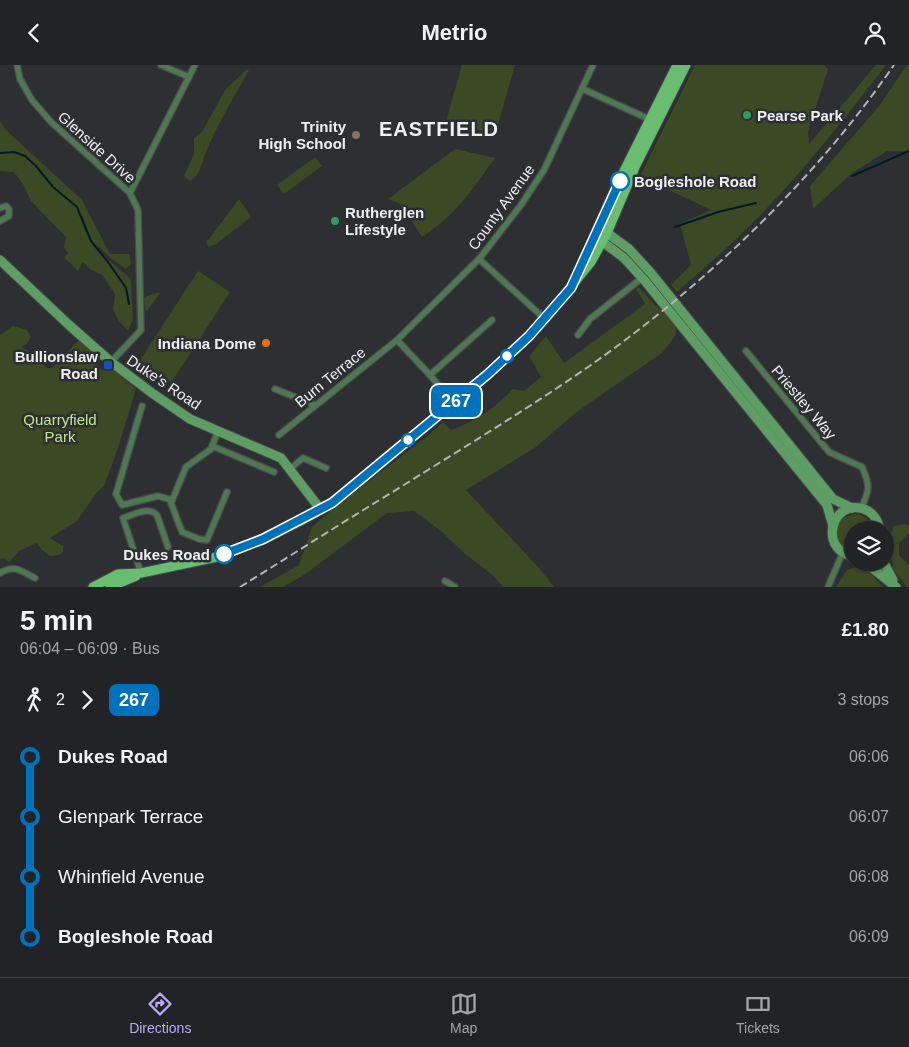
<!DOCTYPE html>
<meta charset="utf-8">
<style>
body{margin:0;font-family:Helvetica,sans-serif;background:#2e2f32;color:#f1f3f6;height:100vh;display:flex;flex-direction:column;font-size:19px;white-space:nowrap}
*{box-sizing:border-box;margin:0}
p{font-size:16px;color:#a2a4a7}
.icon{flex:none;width:28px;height:28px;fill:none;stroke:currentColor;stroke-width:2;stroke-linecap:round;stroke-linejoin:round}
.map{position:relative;height:522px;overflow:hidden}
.side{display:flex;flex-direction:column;background:#222326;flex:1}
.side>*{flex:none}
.badge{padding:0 10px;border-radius:8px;font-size:18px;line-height:32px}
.controls{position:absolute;left:844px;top:456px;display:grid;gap:10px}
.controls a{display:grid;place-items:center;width:50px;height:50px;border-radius:50%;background:#222326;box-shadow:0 1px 4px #0004,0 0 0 1px #3f4043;font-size:25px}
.map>.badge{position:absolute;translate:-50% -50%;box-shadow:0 0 0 2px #fff}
.legs{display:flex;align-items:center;gap:8px;height:55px;padding:0 20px;font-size:16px}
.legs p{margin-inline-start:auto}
.overview{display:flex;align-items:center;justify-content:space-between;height:85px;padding:0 20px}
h1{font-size:28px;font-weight:600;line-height:38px}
ul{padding:0 20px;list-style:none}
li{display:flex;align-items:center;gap:18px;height:60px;font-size:19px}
li i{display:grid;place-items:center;width:8px;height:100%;margin:0 6px;background:currentColor}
li i::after{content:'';width:12px;height:12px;margin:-6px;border:4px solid;border-radius:50%;background:#222326}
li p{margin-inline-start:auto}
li:first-child i{background:linear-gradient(#0000 50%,currentColor 0)}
li:last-child i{background:linear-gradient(currentColor 50%,#0000 0)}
header{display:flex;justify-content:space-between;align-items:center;height:65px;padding:0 20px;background:#222326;font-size:22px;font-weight:600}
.tab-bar{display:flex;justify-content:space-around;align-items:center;height:70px;border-top:1px solid #3f4043;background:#222326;font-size:14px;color:#a2a4a7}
.tab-bar a{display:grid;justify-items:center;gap:2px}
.tab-bar .active{color:#baaaf6}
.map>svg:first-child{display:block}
</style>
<header><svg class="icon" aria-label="back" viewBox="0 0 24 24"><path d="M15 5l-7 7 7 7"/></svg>Metrio<svg class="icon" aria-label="person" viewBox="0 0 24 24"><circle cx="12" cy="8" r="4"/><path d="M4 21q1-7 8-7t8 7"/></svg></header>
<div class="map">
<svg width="909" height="522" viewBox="0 0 909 522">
<rect width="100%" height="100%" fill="#2d2f32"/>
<g fill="#3b4924">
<path d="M462,0H515L495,70L446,56Z"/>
<path d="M695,0H824L828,4L808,67L809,79L876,0H886C839,61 790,123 734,176C716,193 696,210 677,227L671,220L691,200L680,159L711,145L646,114L638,115Z"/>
<path d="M907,0H909V86H887L852,108L813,144L810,121L879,41Z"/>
<path d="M246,5H249C234,32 218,58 206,87C202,97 200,111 190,116L184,111L194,89V73L202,67L225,25Z"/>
<path d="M0,56L6,65L82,135L110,189H130L131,199L126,204L112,194L98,181V186L131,214L133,254L128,266L119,256L113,245L115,229L102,210L90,204L83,197L78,206L64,192L68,188L64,183L66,172L31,136L23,119L14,107L0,106Z"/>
<path d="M455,84L495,93C471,126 457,149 422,172L401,139L388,134Z"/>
<path d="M315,92L322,101L284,129L277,120Z"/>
<path d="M239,134L251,152L216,179L208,182L206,176L209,174Z"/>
<path d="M198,206L230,227L171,318L139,297Z"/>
<path d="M639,222L655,240L675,257L676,270L662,288L578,346L536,382L466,425L540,504L554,522H503L495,512L464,488L441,466L414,446L387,448L304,510L283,522H260L299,500L312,462L336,441L425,373L443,357L451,365C478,355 493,344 513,324L524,326L541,312L529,291L546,271L564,298L645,239L636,224Z"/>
<path d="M161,227L146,247L144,234L149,230Z"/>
<path d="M13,261L27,265L31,272L27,279L21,282L31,287L47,303H52L79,275L99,293L96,298L100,304L105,305L110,303L136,324L117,386L104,421L97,427L77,456L50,473L63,481V487L59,490L50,491L41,484L37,478L19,486L9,497L4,493L0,494V270Z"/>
<path d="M855,449C865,450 871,455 874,465H852V488L842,483L835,468C839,457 842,450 855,449Z"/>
<path d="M906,459L909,461V468L899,478V490L909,500V522H907L894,505L888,475L894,461Z"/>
<path d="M856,502L870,508L883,522H836L847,505Z"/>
</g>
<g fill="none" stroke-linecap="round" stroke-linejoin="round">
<g stroke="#021a27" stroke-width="2">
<path d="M0,88L14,87L25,91L36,101L53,122L77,142L91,176L108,197L126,223L129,239"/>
<path d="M852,111L909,86"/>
<path d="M675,162L718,147L756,138"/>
</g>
<g stroke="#484a4d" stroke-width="8">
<g id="street">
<path d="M17,0L20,14L32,35L51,57L130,128L138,145L141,265L111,297"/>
<path d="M161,0L189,12"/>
<path d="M583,24L651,55"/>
<path d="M130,128L195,0"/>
<path d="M0,143L6,141L9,144V151L0,156"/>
<path d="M479,194L545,254"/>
<path d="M578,270L590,254L642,213"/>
<path d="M397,275L430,310L453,338"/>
<path d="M746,286L829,387L862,402C870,419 870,426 861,443"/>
<path d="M430,310L492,255"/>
<path d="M275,324L315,340"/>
<path d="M142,341L116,429L122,440L158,431L172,435"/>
<path d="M218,366L211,384L186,402L171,438L182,467L199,474L207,475L227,427"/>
<path d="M279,370L397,275L479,194L521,140L544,105L593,0"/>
<path d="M212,381L274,407"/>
<path d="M290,404L303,393L326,403"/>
<path d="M0,508C15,499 21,506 35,513"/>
<path d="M141,508L123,453C133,450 149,441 157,450L168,482"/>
<path d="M445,516L455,522"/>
<path d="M828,522L843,487"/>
</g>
</g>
<g stroke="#484a4d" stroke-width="11">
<g id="secondary">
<path d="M607,168L629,184L651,208L833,434L852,443"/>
<path d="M603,177L624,193L645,216L827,440L833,461"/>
<path d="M0,195L69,260L111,297L152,328L190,354L281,393L321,445"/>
<path d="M852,491C818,484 832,433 864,444C874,448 878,455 880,465"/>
<path d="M866,498L896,522"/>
<path d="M884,498L893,515"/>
</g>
</g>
<g stroke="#484a4d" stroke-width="11">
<g id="primary">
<path d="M578,209L616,122L677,0"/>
<path d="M93,522L118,509L141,508L217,492L263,474L302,455L332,438L488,309L529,271L545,254L591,197L607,168L636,100L686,0"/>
<path d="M110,522L136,511"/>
</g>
</g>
<use href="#street" stroke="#4f7752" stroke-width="5.5"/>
<use href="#secondary" stroke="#5e9e64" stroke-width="9"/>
<use href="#primary" stroke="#69bd71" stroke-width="9"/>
<path stroke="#b2b3b5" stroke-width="2" stroke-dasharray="8 4" stroke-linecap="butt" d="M240,522C290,491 340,459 391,428C458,386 526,345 591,300C707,218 813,117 894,0"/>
</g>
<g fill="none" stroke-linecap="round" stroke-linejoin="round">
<g stroke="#fff" stroke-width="11">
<path id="line-1" d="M224,489L263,474L332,438L488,309L529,271L571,223L620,116"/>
</g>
<use href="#line-1" stroke="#0072bc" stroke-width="8"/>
</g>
<g fill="#2e9e5b" stroke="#2d2f32" stroke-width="2">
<circle cx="747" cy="50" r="5"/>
<circle cx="335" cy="156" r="5"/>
</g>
<circle fill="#8d6e63" stroke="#2d2f32" stroke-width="2" cx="356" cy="70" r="5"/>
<g fill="#fff" stroke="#0072bc" stroke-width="2.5">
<circle cx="620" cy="116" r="9"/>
<circle cx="507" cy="291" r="6"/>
<circle cx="408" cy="375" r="6"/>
<circle cx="224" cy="489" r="9"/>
</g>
<circle fill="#e8710a" stroke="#2d2f32" stroke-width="2" cx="266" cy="278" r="5"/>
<rect fill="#1a4fb4" stroke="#2d2f32" stroke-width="2" x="103" y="295" width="10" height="10" rx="2.5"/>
<g text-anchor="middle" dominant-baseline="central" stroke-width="5" stroke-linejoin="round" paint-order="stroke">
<g font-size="15" font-weight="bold" fill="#eeeff1" stroke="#2d2f32" text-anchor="end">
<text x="757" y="50" text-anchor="start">Pearse Park</text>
<text x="346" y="61">Trinity<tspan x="346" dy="17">High School</tspan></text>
<text x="345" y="147" text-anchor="start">Rutherglen<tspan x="345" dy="17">Lifestyle</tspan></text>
<text x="256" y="278">Indiana Dome</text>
<text x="98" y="291">Bullionslaw<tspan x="98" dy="17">Road</tspan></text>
</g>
<g font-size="15" fill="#eeeff1" stroke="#2d2f32">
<text transform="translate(97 82) rotate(42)">Glenside Drive</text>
<text transform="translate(501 142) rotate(-54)">County Avenue</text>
<text transform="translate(330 312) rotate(-39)">Burn Terrace</text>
<text transform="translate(164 317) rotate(34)">Duke's Road</text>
<text transform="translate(804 337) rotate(50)">Priestley Way</text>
</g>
<g font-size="15" font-weight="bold" fill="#eeeff1" stroke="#2d2f32" text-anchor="start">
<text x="634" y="116">Bogleshole Road</text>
<text x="210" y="489" text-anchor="end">Dukes Road</text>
</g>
<g font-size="15" fill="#c0e786" stroke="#2d2f32">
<text x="60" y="354">Quarryfield<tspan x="60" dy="17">Park</tspan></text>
</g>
<g font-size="20" font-weight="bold" letter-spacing="1" fill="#eeeff1" stroke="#2d2f32">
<text x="439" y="64">EASTFIELD</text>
</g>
</g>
</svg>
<div class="controls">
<a><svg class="icon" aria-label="layers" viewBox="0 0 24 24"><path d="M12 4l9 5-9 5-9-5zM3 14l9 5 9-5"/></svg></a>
</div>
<b class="badge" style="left:456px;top:336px;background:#0072bc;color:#fff">267</b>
</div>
<section class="side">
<div class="overview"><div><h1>5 min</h1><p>06:04 – 06:09 · Bus</p></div><b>£1.80</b></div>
<div class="legs"><svg class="icon" aria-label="walk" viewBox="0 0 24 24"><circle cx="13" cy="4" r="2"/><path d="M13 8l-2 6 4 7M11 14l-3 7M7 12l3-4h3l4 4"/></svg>2<svg class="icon" aria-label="forward" viewBox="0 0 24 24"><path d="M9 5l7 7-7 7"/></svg><b class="badge" style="background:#0072bc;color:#fff">267</b><p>3 stops</p></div>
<ul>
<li><i style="color:#0072bc"></i><b>Dukes Road</b><p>06:06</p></li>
<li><i style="color:#0072bc"></i><span>Glenpark Terrace</span><p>06:07</p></li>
<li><i style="color:#0072bc"></i><span>Whinfield Avenue</span><p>06:08</p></li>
<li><i style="color:#0072bc"></i><b>Bogleshole Road</b><p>06:09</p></li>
</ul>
</section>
<nav class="tab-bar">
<a class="active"><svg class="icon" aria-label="directions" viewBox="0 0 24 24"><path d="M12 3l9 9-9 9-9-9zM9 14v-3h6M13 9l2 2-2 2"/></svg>Directions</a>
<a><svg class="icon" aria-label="map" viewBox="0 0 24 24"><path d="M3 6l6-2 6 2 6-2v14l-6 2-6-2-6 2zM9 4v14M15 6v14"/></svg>Map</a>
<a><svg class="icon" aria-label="tickets" viewBox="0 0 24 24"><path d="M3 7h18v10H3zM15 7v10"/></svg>Tickets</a>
</nav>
